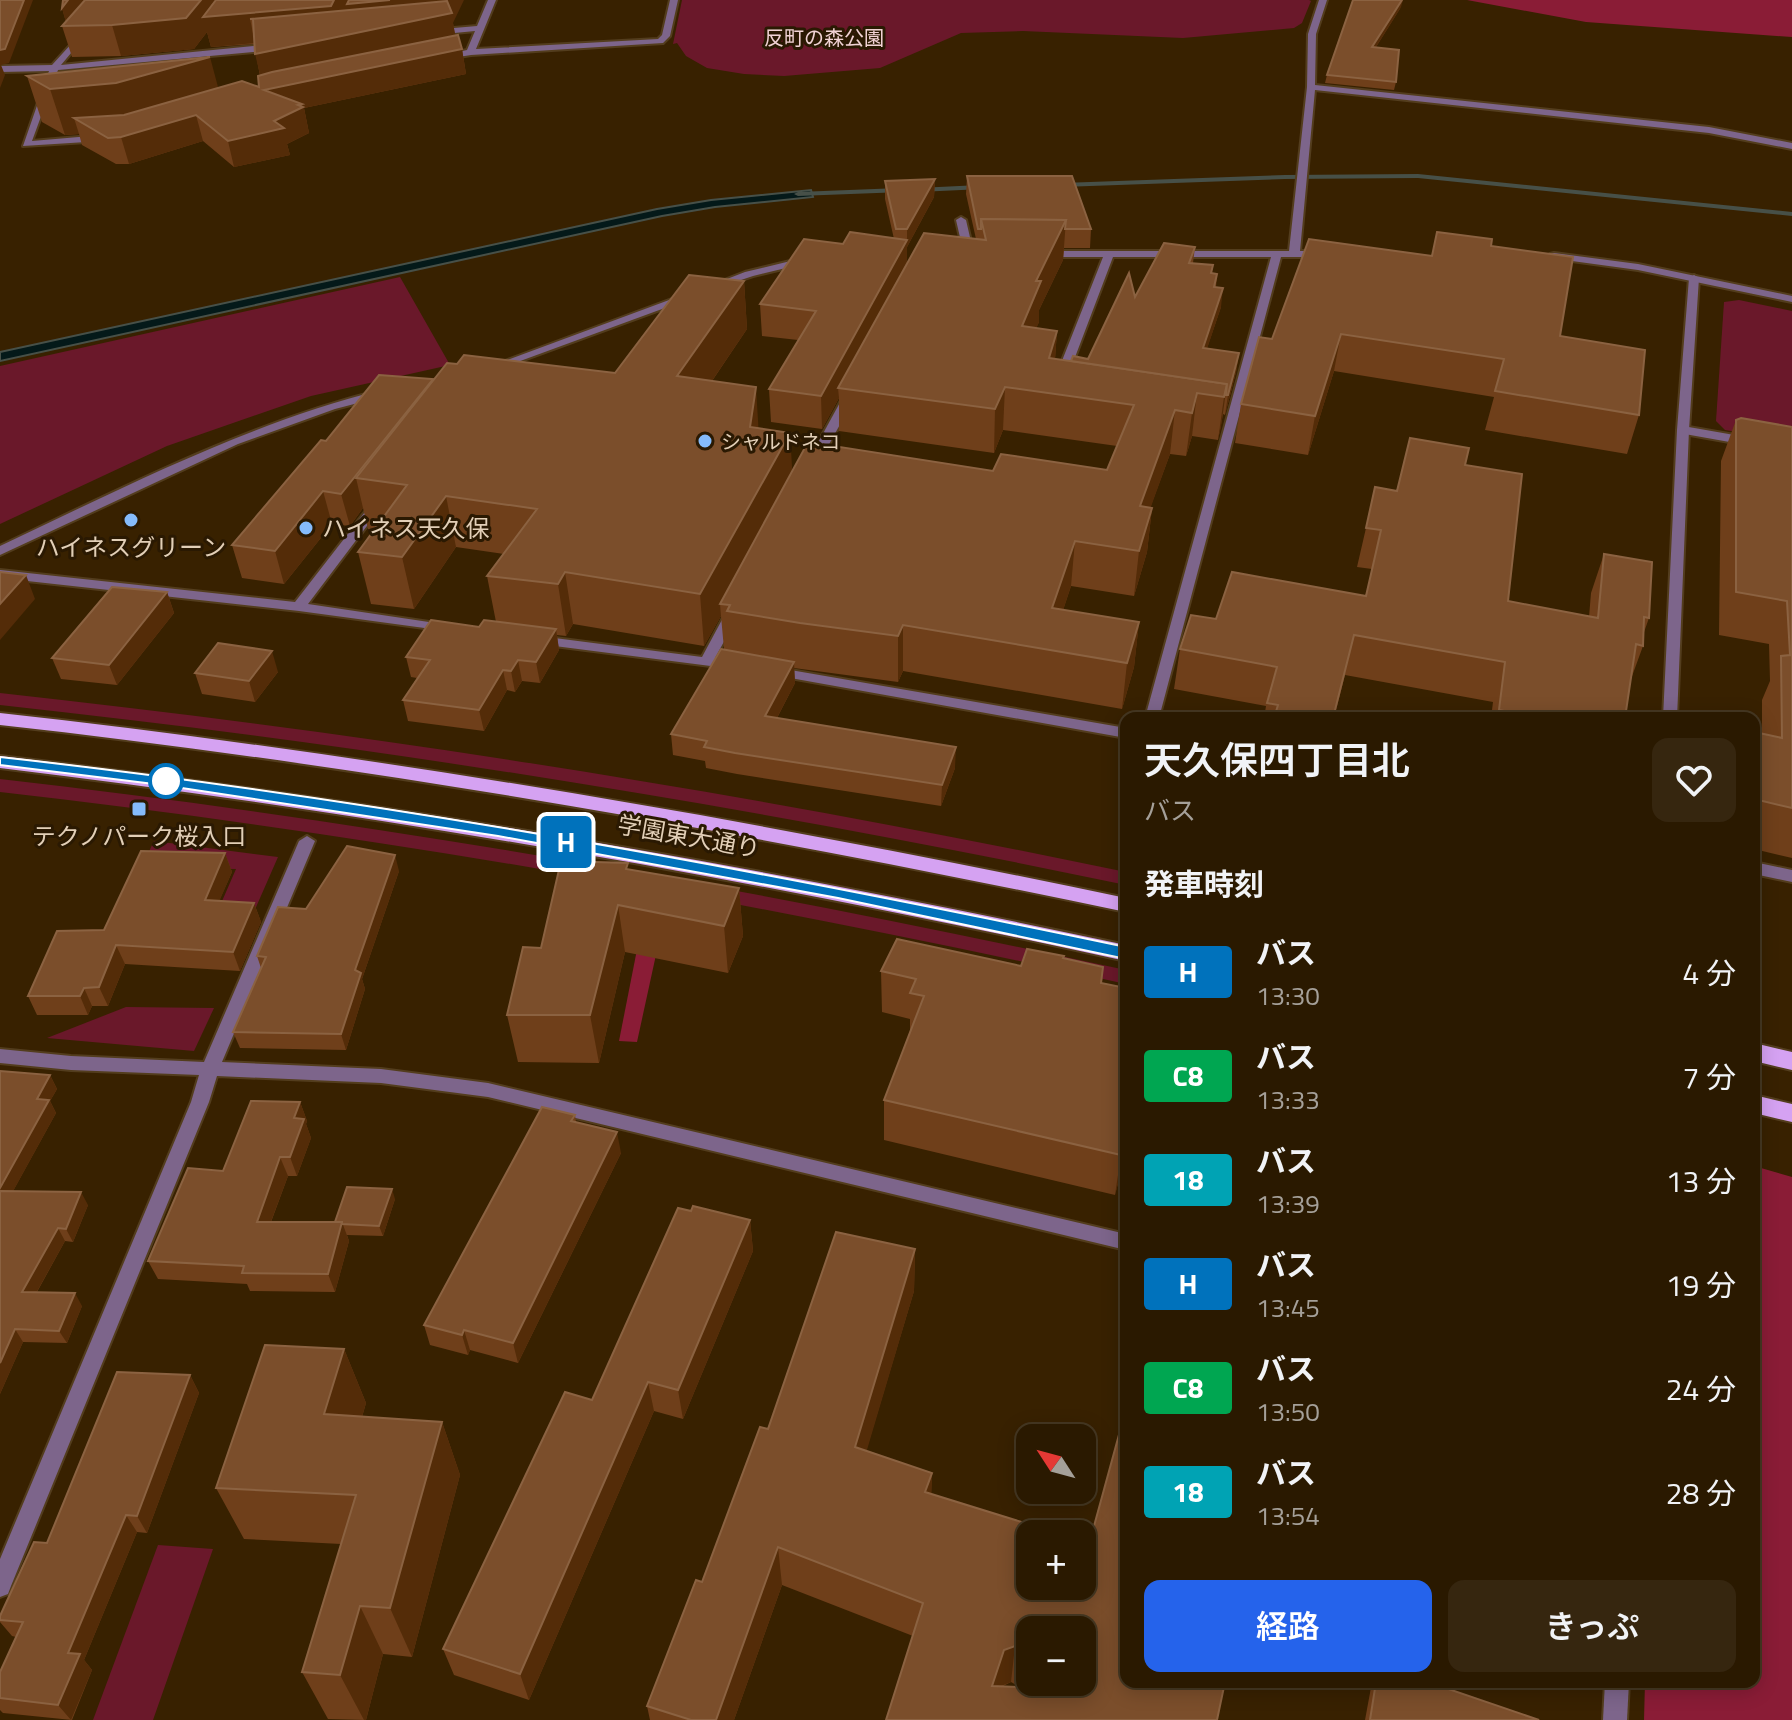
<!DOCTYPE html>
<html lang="ja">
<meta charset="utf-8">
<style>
body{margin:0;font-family:"Titillium Web","Noto Sans JP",sans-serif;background:#36260f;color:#f1f3f6;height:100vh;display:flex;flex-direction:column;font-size:30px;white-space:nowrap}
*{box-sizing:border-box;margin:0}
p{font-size:26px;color:#a5a099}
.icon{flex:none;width:44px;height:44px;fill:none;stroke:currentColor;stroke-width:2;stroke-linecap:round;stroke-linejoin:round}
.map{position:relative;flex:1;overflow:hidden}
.details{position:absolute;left:1120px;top:712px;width:640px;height:976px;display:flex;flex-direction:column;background:#2a1900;border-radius:16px;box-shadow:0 4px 20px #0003,0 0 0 2px #463822}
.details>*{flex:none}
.badge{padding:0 16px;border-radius:6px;font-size:28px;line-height:52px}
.needle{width:52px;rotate:306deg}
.controls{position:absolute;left:1016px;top:1424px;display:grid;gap:16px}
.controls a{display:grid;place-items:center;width:80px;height:80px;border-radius:16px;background:#2a1900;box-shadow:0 4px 20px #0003,0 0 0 2px #463822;font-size:40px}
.map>.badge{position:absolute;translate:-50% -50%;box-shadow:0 0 0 4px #fff}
h2{padding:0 24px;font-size:30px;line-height:72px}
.round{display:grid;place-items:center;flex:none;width:84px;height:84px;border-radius:16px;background:#36260f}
.head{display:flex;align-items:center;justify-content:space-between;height:136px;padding:0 24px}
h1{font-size:38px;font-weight:600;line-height:60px}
.cta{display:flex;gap:16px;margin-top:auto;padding:16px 24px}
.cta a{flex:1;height:92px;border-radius:16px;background:#2563eb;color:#fff;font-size:32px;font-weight:600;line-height:92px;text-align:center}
.cta a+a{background:#36260f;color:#f1f3f6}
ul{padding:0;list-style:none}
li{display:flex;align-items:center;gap:24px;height:104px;padding:0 24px}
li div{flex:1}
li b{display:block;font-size:30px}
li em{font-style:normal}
li .badge{min-width:88px;font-weight:700;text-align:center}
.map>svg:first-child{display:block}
</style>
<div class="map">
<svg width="1792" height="1720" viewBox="0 0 1792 1720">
<rect width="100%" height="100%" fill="#382100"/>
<g fill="#6a182a">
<path d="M682,0H1309L1311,1L1302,23L1294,28L1183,38L1023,31L961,33L880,68L784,76L744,74L707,68L686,56L677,43L673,44Z"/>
<path d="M400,277L450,365L311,396L167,446L0,524V366Z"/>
<path d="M1739,300L1792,311V441L1725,430L1716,421L1724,302Z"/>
<path d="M0,693C378,734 754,794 1126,872V885C754,807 378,746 0,705Z"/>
<path d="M0,779C379,822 754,889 1126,970V984C754,902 379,835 0,792Z"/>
<path d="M154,841L278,857L253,914L216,915L236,869L141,868Z"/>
<path d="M126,1007L214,1008L194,1051L47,1038Z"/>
<path d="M158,1545L213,1549L153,1720H93Z"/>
</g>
<g fill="#8a1c36">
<path d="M1467,0H1792V37L1586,22Z"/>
<path d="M644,914L664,918L637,1042L619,1041Z"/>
<path d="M1754,1166L1792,1177V1720H1644L1645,1682H1754Z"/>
</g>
<path fill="#041919" stroke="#475048" stroke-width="2" d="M811,190L813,197L715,207L662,216L0,361V352L657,209L711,200Z"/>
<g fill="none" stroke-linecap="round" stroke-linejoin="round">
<g fill="#475048" fill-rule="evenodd">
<path d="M1418,174L1792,212V216L1418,178L1285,179L1062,187L1058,185L1062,183L1285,175Z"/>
<path d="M980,185H983V189L918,192L914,190L918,188Z"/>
<path d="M900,188H903V192L798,196L794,194L798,192Z"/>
</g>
<g stroke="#533d1d" stroke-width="4">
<g id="minor">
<path d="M488,0H496L476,49L658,39L662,35L670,0H678L670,36L663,43L471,55L440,60V56L467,50L475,31L434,35L430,32L431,30L477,26Z"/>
<path d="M1319,0H1327L1316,34L1315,85L1709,127L1792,143V149L1709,133L1315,90L1300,251H1323L1328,254L1323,257H1281L1159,718H1145L1271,257H1113L1066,381L1060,384L1054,381L1103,257H1042L1037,254L1042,251H1289L1307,87L1308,34Z"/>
<path d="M83,31L87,34L61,65L275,44L279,47L275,50L58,70L32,141L102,135L107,138L102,141L23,146L49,71L0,72V66L52,65Z"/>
<path d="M961,217L966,220L972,246L970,254L965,257L960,254L962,246L956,220Z"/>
<path d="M1554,253L1638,264L1792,296V302L1638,270L1550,258V254Z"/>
<path d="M807,257L811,258V262L753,276L714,289L709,286L745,272Z"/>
<path d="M688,293L692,294V298L496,370L486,368Z"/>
<path d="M381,390L385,392V396L335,409L238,444L0,555V546C125,487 246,424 381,390Z"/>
<path d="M849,393L855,397L820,461L818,464H810L808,461L843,397Z"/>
<path d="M1683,426L1792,445V453L1679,433V427Z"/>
<path d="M379,498L385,502L308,604L449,625L456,629L454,632L299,611L0,578V570L295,602L375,499Z"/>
<path d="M731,612L738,616L715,658L739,662L741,665L739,668L734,669L539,644L532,640L539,636L702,657L724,616Z"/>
<path d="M773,667L1126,728V738L768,674L766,671L768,668Z"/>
<path d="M307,836L315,841L222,1062L381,1069L488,1083L1126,1234V1250L488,1097L381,1083L217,1076L209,1102L11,1586L8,1594L0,1597V1559L191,1102L199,1075L71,1070L0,1063V1049L71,1056L204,1062L299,841Z"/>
<path d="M1754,862L1792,870V882L1754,874Z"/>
</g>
</g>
<g stroke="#533d1d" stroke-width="4">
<g id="tertiary">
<path d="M1694,275L1699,278L1689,430L1677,718H1663L1677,430L1689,278Z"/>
<path d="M1605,1682H1629L1627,1720H1603Z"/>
</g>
</g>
<g stroke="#533d1d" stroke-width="4">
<g id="primary">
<path d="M0,713C378,755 754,820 1126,898V912C754,834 378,767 0,725Z"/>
<path d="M0,756C379,801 753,865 1126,945V961C753,879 379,814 0,768Z"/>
<path d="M1754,1043L1792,1052V1070L1754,1061Z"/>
<path d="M1754,1095L1792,1104V1122L1754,1113Z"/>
</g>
</g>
<use href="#minor" fill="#7d658b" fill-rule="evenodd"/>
<use href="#tertiary" fill="#7d658b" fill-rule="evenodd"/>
<use href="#primary" fill="#d5a2f2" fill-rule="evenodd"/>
</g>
<g fill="#6f3f1a" fill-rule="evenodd">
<path d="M1401,7L1376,47L1396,82L1394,90L1325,83L1327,75Z"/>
<path d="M62,8L453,23L455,36L462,49L466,74L304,108L309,133L287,144L290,155L234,167L203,141L129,164H116L82,145L79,134L65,135L42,122L27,76L218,88L259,87L260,76L254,44L211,47L207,32L194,49L121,56L72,57L62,26L66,22Z"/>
<path d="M967,176L1091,229L1090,248H1064L1063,260L1039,310V322L1036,328L1057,331L1055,359L1071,361L1088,359L1135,297L1195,247L1193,263L1213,265L1212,273L1217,274L1216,287L1221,307L1207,348L1239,353L1236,372L1225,415L1223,414L1218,440L1192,436L1186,456L1170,454L1150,508H1152L1147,552L1134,596L1071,586L1063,610L1139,622L1134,667L1122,709L903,671L898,682L794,668L795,683L777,718L955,768L941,806L737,774L706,768L705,761L673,755L671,734L724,649L721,616L704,646L573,624L566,636L557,635L559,650L540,683L522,681L515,692L507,690L484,731L408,721L403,700L417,678L411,677L406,657L479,627L496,622L487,576L504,554L456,547L414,609L371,604L358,552L374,530L368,529L363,508L350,526L332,524L284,584L242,578L232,545L326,441L433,381L615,373L744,281L747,329L712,381L759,428L792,472L1107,470L1117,446L1003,430L994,453L839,431V398L822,429L771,422L769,389L798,340L762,336L760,304L843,244L894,239L885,199V181L935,179L934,197L907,247V263L976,239L966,194Z"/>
<path d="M1491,246L1560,336L1639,415L1627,454L1485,430L1494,397L1334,371L1308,455L1235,443L1241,404L1272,339L1432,256Z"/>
<path d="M1736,420L1792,427V858L1754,849V735H1758L1759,733L1762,734V700L1770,681L1769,644L1719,635L1721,461Z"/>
<path d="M1465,465L1508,601L1589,617L1591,593L1604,554L1649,618L1643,635V646L1631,679L1625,718H1491L1493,702L1345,675L1334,718H1264L1266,706L1174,689L1180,649L1216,619L1366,596L1372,569L1357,567L1366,528L1397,491Z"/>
<path d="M167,592L174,613L117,685L61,679L52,658Z"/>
<path d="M278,672L255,702L202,694L195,673Z"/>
<path d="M225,853L232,872L219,901L254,903L261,922L240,971L125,964L108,1006H92L88,1015H37L28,996L104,930Z"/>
<path d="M629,870L739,888L743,936L728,973L625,952L599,1063L518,1062L507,1015Z"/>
<path d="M399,871L362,979L365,989L346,1050L240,1048L233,1032L261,968L257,956L306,909Z"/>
<path d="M1064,958L1103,967L1102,983L1126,988V1152L1115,1195L884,1140V1100L910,1032V1019L882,1012L881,971L1021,966Z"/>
<path d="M0,1071L50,1075L57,1089L50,1101L56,1113L13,1191L88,1205L73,1242L65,1241L37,1292L82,1306L67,1343L23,1342L0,1394Z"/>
<path d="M300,1102L307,1121L306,1124L311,1138L297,1176H288L271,1222H335L395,1199L383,1236L347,1235L349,1241L335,1292L250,1291L247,1284L158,1279L148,1261L223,1171Z"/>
<path d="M575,1115L576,1122L621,1153L518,1363L470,1350L468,1355L430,1345L424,1325Z"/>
<path d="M691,1211L750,1220L753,1251L683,1419L654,1411L529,1700L454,1675L443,1649L592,1400Z"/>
<path d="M915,1249L914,1291L866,1451L932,1473L931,1494L1023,1563L1126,1682L886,1720L913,1636L782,1585L734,1720H650L647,1706L702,1582L768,1429ZM1011,1682L1020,1687H1001Z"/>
<path d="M344,1349L366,1403L362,1417L442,1422L460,1475L412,1657L383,1654L366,1720L328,1719L302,1672L341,1544L244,1539L216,1488Z"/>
<path d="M190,1375L199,1393L147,1533L137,1532L84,1660L92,1670L72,1720L3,1713L0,1710V1672L16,1637L12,1636L0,1622V1616L47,1543Z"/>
<path d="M1372,1682H1428L1540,1720H1365Z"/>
</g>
<g fill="#542c08">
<path d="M24,0H33L9,63L1,65L5,75L0,88V50Z"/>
<path d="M68,0H104L67,26L62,8Z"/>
<path d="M201,0H232L220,15L331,6L334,0H359L357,3L390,0H464L453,23L458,49L344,73L462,49L466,74L304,108L309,133L287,144L290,155L234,167L228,141L277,130L274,121L299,109L270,115L255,54L353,34L350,16L337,36L259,43L253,19H250L255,43L211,47L207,32L194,49L121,56L112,25L186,18Z"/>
<path d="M1403,0L1401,7L1371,55L1372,47Z"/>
<path d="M210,57L222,102L129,129L74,118L79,134L65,135L50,89Z"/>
<path d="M196,115L203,141L129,164L121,137Z"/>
<path d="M935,179L934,197L907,247V272L838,388L839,398L822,429L821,396L907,241V229Z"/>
<path d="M1066,220L1063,260L1039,310V322L1020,368L1022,326L1036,281Z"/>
<path d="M744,281L747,329L682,425L677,376Z"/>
<path d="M1223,288L1221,307L1201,367L1203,348Z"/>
<path d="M1057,331L1054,373L1049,358Z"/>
<path d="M1341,334L1334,371L1308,455L1315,416Z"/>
<path d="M1239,353L1236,372L1225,415L1228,395Z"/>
<path d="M433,379L439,411L356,478L363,508L350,526L341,494Z"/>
<path d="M1227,384L1221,427L1218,440L1224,397Z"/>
<path d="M756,387L759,437L750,427Z"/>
<path d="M1005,387L1003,430L994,453L995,409Z"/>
<path d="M1197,393L1192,436L1186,456L1192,413Z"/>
<path d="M1175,410L1170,454L1135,551L1140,506Z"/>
<path d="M790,433L793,483L720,604L721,616L704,646L700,594Z"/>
<path d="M323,491L332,524L284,584L275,551Z"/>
<path d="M446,496L456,547L414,609L402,557Z"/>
<path d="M1152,508L1147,552L1134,596L1139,551Z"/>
<path d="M1075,541L1071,586L1050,650L1052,608Z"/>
<path d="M565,572L573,624L566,636L558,584Z"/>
<path d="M26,575L35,599L0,640V604Z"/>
<path d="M167,592L174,613L117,685L109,665Z"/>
<path d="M1139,622L1134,667L1122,709L1127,663Z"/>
<path d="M903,625V671L898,682V636Z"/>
<path d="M556,629L559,650L540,683L536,662Z"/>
<path d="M1354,635L1334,718H1333Z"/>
<path d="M272,651L278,672L255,702L249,681Z"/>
<path d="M518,660L522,681L515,692L511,671Z"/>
<path d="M794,662L795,683L767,737L765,716Z"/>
<path d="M503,670L507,690L484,731L479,710Z"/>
<path d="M956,747L955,768L941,806L942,785Z"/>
<path d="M225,853L232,872L212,918L205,900Z"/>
<path d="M395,855L399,871L362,979L365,989L346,1050L341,1034L355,970Z"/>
<path d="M739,888L743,936L728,973L724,926Z"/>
<path d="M254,903L261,922L240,971L233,952Z"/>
<path d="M618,905L625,952L599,1063L590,1015Z"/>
<path d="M116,945L125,964L108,1006L99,987Z"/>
<path d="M84,988L92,1006L88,1015L80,996Z"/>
<path d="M50,1075L57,1089L50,1101L56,1113L6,1204L0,1194V1188L37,1099Z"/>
<path d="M300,1102L307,1121L306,1124L311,1138L297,1176L290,1157L294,1118Z"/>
<path d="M617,1132L621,1153L518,1363L513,1343Z"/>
<path d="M1126,1134V1152L1115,1195L1121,1155Z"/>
<path d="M280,1157L288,1176L264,1240L257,1222Z"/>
<path d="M392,1189L395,1199L383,1236L379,1226Z"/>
<path d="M81,1192L88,1205L73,1242L66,1229Z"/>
<path d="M750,1220L753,1251L683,1419L678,1390Z"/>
<path d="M342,1222L349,1241L335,1292L328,1274Z"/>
<path d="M58,1228L65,1241L30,1304L22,1292Z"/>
<path d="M915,1249L914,1291L856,1487L855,1447Z"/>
<path d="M75,1293L82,1306L67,1343L59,1331Z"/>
<path d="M15,1329L23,1342L0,1394V1363Z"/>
<path d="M464,1330L470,1350L468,1355L462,1335Z"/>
<path d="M344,1349L366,1403L347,1467L324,1414Z"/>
<path d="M190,1375L199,1393L147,1533L137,1516Z"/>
<path d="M648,1382L654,1411L529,1700L520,1674Z"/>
<path d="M442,1422L460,1475L412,1657L390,1608Z"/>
<path d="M932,1473L931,1512L925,1492Z"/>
<path d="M126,1515L137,1532L84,1660L92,1670L71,1720L58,1705L68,1653Z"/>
<path d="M1028,1524L1024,1562L1014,1599L1018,1562Z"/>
<path d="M778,1547L782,1585L734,1720H716Z"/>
<path d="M360,1606L383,1654L366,1720H364L340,1675Z"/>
<path d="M1015,1646L1011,1682L1001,1686H992L1004,1650Z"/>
</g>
<g fill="#7b4e2b" stroke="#8b6241" stroke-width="2" fill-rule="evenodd">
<path d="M0,0H24L5,49L0,50Z"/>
<path d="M63,0H68L62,8Z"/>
<path d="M85,0H201L186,18L112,25L62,26Z"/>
<path d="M216,0H334L331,6L203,17Z"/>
<path d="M349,0H390L347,4Z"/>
<path d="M1353,0H1402L1372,47L1399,50L1396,82L1327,75Z"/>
<path d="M447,1L452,13L255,54L253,19H250Z"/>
<path d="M458,35L462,49L264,90L302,104L298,105L303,107L274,121L284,128L228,141L196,115L121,137L108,138L74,118L124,115L242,81L259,87L258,76L272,72Z"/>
<path d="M210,57L116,83L50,89L27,76Z"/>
<path d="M967,176H1072L1091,229H1065L1066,220L981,219V229H978Z"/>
<path d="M935,179L907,229H896L885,181Z"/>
<path d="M981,219L1066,220L1036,281H1041L1022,326L1057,331L1049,358L1227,384L1224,397L1197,393L1192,413L1175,410L1140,506L1152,508L1139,551L1075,541L1052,608L1139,622L1127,663L903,625L898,636L800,623L727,611L730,605L720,604L808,442L993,471L1001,454L1107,470L1134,405L1005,387L995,409L838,388L924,233L986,240Z"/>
<path d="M850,232L907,240L821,396L769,389L816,311L760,304L804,239L843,244Z"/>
<path d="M1437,232L1492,239L1491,246L1573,257L1560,336L1645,350L1639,415L1495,391L1504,359L1341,334L1315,416L1241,404L1259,337L1272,339L1309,239L1432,256Z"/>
<path d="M1164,243L1195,247L1189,263L1213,265L1211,273L1217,274L1214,287L1223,288L1203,348L1239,353L1228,395H1226L1227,384L1071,361L1073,356L1088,359L1129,273L1135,297Z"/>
<path d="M689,275L744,281L677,376L756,387L750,427L790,433L700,594L565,572L558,584L487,576L537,509L446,496L402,557L358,552L407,485L356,478L447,363L457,364L464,355L615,373Z"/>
<path d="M379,375L433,379L341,494L323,491L275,551L232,545L321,440L326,441Z"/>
<path d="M1741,418L1792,427V808L1754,799V735L1758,736L1759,733L1782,738L1781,656L1790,655L1787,601L1736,592V420Z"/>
<path d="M1410,438L1469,448L1465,465L1522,474L1508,601L1598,618L1604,554L1652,562L1649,618L1644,617L1643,646L1636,644L1625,718H1541L1499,710L1505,662L1354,635L1333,718H1274L1278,705L1267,703L1277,667L1180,649L1191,615L1216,619L1232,572L1366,596L1381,530L1366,528L1375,487L1397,491Z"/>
<path d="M0,572L26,575L0,604Z"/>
<path d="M112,587L167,592L109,665L52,658Z"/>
<path d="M431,620L479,627L484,620L556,629L536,662L518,660L511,671L503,670L479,710L403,700L430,660L406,657Z"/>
<path d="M218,643L272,651L249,681L195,673Z"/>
<path d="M721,649L794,662L765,716L956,747L942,785L735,753L704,747L707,741L671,734Z"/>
<path d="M347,846L395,855L355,970L361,973L341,1034L233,1032L266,957L257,956L278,907L306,909Z"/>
<path d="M141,851L225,853L205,900L254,903L233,952L116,945L99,987L84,988L80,996H28L57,931L104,930Z"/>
<path d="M561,861L628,863L626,869L739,888L724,926L618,905L590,1015H507L523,947L541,948Z"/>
<path d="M897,939L1021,966L1027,949L1064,956L1063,958L1103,967L1101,983L1126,988V1134L1121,1155L884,1100L924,996L910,993L916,979L881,971Z"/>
<path d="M0,1071L50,1075L37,1099L49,1100L0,1188Z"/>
<path d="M251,1101L300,1102L294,1118L304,1119L290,1157H280L257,1222H342L328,1274L242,1273L244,1266L148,1261L188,1168L223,1171Z"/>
<path d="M542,1107L575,1115L571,1121L617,1132L513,1343L464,1330L462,1335L424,1325Z"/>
<path d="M347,1187L392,1189L379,1226L342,1224V1222H335Z"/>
<path d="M0,1191L81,1192L66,1229L58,1228L22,1292L75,1293L59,1331L15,1329L0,1363Z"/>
<path d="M693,1206L750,1220L678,1390L648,1382L520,1674L443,1649L565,1392L592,1400L678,1208L691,1211Z"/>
<path d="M836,1232L915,1249L855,1447L932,1473L925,1492L1028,1524L1018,1562L1030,1566V1586H1082V1570L1126,1409V1682H1225L1217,1720H886L923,1603L778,1547L716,1720H691L647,1706L696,1580L702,1582L760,1427L768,1429ZM1030,1630H1082V1682H1030ZM1015,1646L1024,1650L1029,1660L1021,1687L992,1686L1004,1650Z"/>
<path d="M265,1345L344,1349L324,1414L442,1422L390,1608L360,1606L340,1675L302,1672L356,1495L216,1488Z"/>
<path d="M117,1372L190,1375L137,1516L126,1515L68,1653L80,1654L58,1705L0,1698V1672L23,1622L0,1620V1616L34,1542L47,1543Z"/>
<path d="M1376,1682H1428L1539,1720H1370Z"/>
</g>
<path fill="#0072bc" stroke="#fff" stroke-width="2" d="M0,757C379,799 753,869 1126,947L1134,953L1126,959L838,898L498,836L162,785L0,765Z"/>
<g fill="#85bbfb" stroke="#2a1902" stroke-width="3">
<circle cx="705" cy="441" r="8"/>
<circle cx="131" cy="520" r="8"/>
<circle cx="306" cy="528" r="8"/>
<rect x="131" y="801" width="16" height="16" rx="4"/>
</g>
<circle fill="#fff" stroke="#0072bc" stroke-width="4" cx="166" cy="781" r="16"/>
<g text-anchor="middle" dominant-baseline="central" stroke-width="6" stroke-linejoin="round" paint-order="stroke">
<g font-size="20" fill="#f1d2d4" stroke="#2a1902">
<text x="824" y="37">反町の森公園</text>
</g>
<g font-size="20" fill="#e2cfb7" stroke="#2a1902" text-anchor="start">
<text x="721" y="441">シャルドネコ</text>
</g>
<g font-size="24" fill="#e2cfb7" stroke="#2a1902">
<text x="322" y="528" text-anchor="start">ハイネス天久保</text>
<text x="131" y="547">ハイネスグリーン</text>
<text x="139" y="836">テクノパーク桜入口</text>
</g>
<g font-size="24" fill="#e2cfb7" stroke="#2a1902">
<text transform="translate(689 836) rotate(10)">学園東大通り</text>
</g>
</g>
</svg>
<div class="controls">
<a><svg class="needle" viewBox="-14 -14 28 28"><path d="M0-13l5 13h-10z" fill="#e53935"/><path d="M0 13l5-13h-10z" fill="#a5a099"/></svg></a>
<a>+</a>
<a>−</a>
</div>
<b class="badge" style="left:566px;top:842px;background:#0072bc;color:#fff">H</b>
<section class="details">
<div class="head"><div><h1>天久保四丁目北</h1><p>バス</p></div><a class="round"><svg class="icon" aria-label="heart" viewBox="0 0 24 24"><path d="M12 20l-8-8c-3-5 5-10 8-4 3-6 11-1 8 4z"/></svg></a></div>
<h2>発車時刻</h2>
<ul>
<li><span class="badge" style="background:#0072bc;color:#fff">H</span><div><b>バス</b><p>13:30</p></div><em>4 分</em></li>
<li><span class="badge" style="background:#00a651;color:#fff">C8</span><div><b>バス</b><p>13:33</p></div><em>7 分</em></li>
<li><span class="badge" style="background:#00a3b4;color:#fff">18</span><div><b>バス</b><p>13:39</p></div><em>13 分</em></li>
<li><span class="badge" style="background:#0072bc;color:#fff">H</span><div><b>バス</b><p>13:45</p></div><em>19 分</em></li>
<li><span class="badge" style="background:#00a651;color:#fff">C8</span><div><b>バス</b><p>13:50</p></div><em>24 分</em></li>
<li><span class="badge" style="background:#00a3b4;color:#fff">18</span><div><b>バス</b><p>13:54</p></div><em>28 分</em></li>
</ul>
<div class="cta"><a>経路</a><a>きっぷ</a></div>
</section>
</div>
